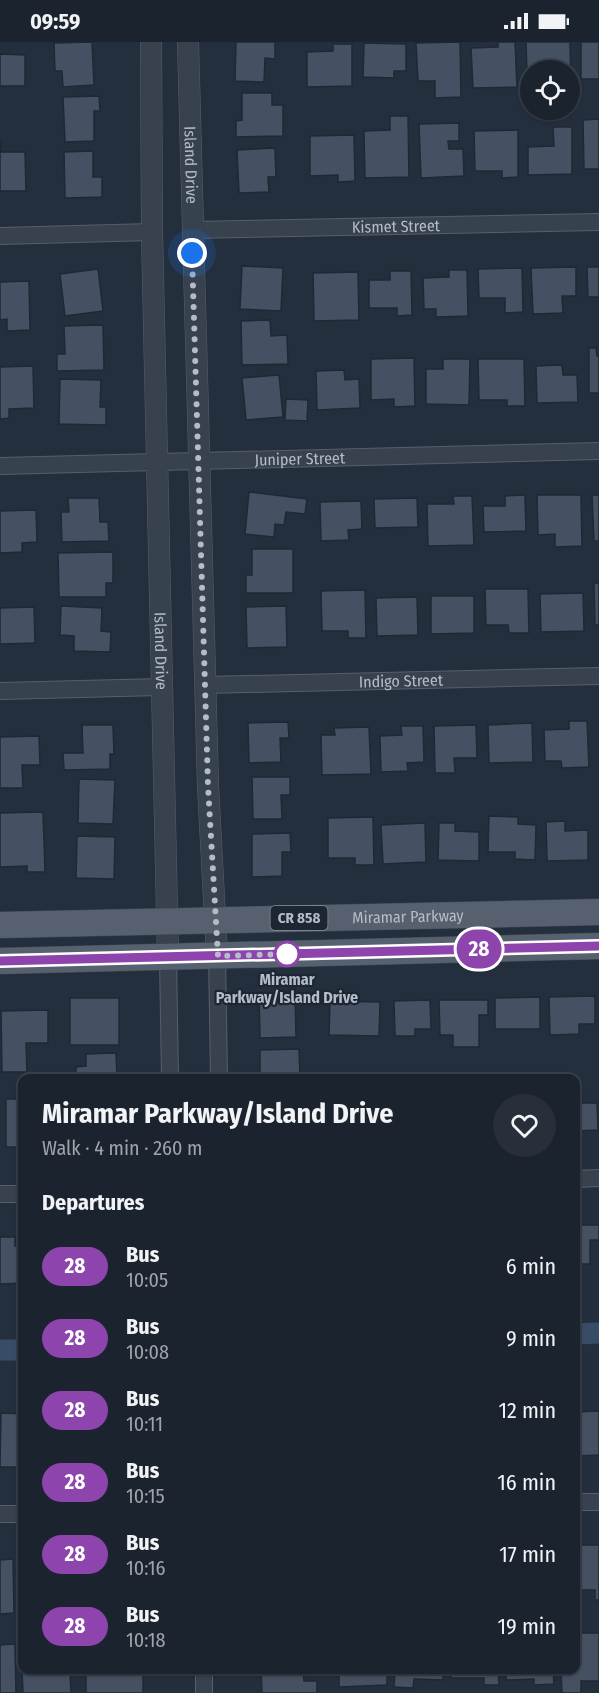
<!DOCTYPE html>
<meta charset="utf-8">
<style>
body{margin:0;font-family:"Fira Sans Condensed",sans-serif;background:#282f3a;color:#f1f3f6;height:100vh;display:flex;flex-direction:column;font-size:22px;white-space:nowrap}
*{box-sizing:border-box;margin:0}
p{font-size:20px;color:#a0a4aa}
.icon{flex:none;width:33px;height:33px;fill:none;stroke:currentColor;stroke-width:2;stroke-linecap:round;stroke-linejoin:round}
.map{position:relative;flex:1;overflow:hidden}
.details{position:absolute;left:18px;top:1032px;width:562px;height:600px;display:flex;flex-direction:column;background:#1b232e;border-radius:12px;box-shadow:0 2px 4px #0004,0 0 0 2px #39404a}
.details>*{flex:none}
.badge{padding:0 12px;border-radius:20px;font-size:21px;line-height:39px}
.fabs{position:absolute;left:520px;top:18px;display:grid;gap:12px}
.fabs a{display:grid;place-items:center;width:60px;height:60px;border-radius:50%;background:#1b232e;box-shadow:0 2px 4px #0004,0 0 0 2px #39404a;font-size:30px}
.you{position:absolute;width:30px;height:30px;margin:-15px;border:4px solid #fff;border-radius:50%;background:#1a73e8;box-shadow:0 0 0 9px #1a73e833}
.map>.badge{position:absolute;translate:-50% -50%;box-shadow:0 0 0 3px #fff}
h2{padding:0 24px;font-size:22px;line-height:54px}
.round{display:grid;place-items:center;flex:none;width:63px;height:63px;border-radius:32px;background:#282f3a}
.head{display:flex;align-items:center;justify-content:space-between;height:102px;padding:0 24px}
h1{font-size:28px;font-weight:700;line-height:45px}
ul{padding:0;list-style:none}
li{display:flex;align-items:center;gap:18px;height:72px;padding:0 24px}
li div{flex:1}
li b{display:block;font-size:22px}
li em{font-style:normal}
li .badge{min-width:66px;font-weight:700;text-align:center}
.status{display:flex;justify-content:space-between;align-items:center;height:42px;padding:0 30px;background:#1b232e;direction:ltr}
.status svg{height:16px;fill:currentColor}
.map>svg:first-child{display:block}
</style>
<div class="status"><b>09:59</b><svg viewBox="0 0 49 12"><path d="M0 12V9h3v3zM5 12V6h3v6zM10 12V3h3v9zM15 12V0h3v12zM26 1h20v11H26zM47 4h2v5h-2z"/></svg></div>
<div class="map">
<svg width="599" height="1651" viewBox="0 0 599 1651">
<rect width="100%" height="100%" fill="#242f3e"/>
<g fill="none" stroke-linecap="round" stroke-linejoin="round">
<g stroke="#394c67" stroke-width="21">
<path d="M576,1292L599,1291"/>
<path d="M0,1308H22"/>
</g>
</g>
<g fill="#455162" stroke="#1f2835" stroke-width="1.5">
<path d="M92,0L94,43L63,45L62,29H55L54,1Z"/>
<path d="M236,0H275V17L265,16L264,40L235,39Z"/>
<path d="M460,0L461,55L435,56V39H418L416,1Z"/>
<path d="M498,0H515L517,45L473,46L471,6L498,5Z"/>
<path d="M526,0H570L571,44H570V28H531L527,30Z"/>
<rect x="581" y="0" width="18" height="37"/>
<path d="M364,1L406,2V29H394V36L363,35Z"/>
<path d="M333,2H352V44L307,45V10L333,9Z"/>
<path d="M0,12L25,13V44H0Z"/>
<path d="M242,51H272V63H283V94L236,95V79L242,78Z"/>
<path d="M99,54L100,69H94V99L65,100L63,55Z"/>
<path d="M390,74H408L409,135L365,136L364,89L390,88Z"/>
<path d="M599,77V127H584L583,78Z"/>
<path d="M459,81V99H448L449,107H463L464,134L421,136L419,82Z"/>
<path d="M553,85H572V132L528,133V105L554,104Z"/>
<path d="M518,88V135L502,136V129H475L474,89Z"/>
<path d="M354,93L355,139L338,140V133L310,134V94Z"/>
<path d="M0,100H1V110H25L26,149H0Z"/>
<path d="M275,106L276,135H268L269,150L239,151L237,108Z"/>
<path d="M93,109V135H102V155L65,156L64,110Z"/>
<path d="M242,224L283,226L281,269L240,267Z"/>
<path d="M576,225V254H562L563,271L533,272L531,226Z"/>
<path d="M587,225H599V255H588Z"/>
<path d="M522,226L523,270L505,271V256H479L478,227Z"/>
<path d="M98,227L103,269L65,274L60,232Z"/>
<path d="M449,228H467L468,274L436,275V267H424L423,236L449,235Z"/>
<path d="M390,229H411L412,273L397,274V266H369V238H390Z"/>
<path d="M358,230L359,278L314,279L313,231Z"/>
<path d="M29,239L30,288L7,289V277L0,278V240Z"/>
<path d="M270,278L271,294L287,293L288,322L242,323L241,279Z"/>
<path d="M103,283L104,328L57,329V312H65L64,284Z"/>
<path d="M589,306H596L597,314H599V351H589Z"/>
<path d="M414,316L415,364L394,365V357L371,358V317Z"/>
<path d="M443,317H470L469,363L426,362V327H443Z"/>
<path d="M478,317H524L525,364H507V358H479Z"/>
<path d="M562,323L563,333H577L578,360L537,361L536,324Z"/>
<path d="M33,324L34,366L9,367V376L0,377V325Z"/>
<path d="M344,328L345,338L359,337L360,366L317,368L316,329Z"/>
<path d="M279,333L283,375L246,378L242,336Z"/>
<path d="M60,337L101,338L100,365H106V383L59,382Z"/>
<path d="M286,357L308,358L307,379L285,378Z"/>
<path d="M249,450L307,457L305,472L286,470L284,483L275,482L274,495L245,492Z"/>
<path d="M525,453L526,489L484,490L483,464H505V454Z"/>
<path d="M537,453H581L582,504L555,505V492L538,493Z"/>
<path d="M592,453H599V499H594Z"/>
<path d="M453,454H472L474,503L428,504L427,462H454Z"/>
<path d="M68,456H99L100,480H108L109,499L62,500L61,470H69Z"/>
<path d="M417,456L418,485L375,486L374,457Z"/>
<path d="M361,459L362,487L348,488L349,498L321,499L320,460Z"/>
<path d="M36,468L37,500L22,501V510L0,511V469Z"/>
<path d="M252,507H293V551H246V533H252Z"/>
<path d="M113,510V541H106V555H59L58,511Z"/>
<path d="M594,541H599V583H595Z"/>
<path d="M485,547H528L529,591H509L508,583H486Z"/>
<path d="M365,548L366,596H348V589H322L321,549Z"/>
<path d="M583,551L584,589L541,590L540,552Z"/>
<path d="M431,554H474V591L431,592Z"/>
<path d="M417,555L418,593L377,594L376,556Z"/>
<path d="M61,564L102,566L101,589L111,590L110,610L74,609V594L60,593Z"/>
<path d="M286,564L287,605L247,606L246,565Z"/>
<path d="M34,565L35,601L0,602V566Z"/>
<path d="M569,679H587L589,725L562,726L561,719H545L544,688L569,687Z"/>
<path d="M288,680L289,696H280L281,720L249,721L248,681Z"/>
<path d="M532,681L533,720L489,721L488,683Z"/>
<path d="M82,683H113L114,712H110V727L64,728L63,711H83Z"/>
<path d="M476,683L477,716H454L455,731H435L434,684Z"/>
<path d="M401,684H423L424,720L407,721L408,729L381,730L380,694L402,693Z"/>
<path d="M369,685L371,732L322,733L321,693H335L334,686Z"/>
<path d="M39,694L40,723H22L23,746H0V695Z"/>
<path d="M252,735H290V753H281L282,777H253Z"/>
<path d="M79,737L115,738L113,782L78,781Z"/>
<path d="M43,770L45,830H27V824L0,825V771Z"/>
<path d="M489,774L518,775V782L536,783L535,818L515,817V810H488Z"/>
<path d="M373,775L374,823H355V816H328V776Z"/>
<path d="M565,779V789L588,788V818L547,819L546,780Z"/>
<path d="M425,781L426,820L383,822L381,783Z"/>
<path d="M439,781H455V789L479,790V819L438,818Z"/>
<path d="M290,791L291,810H282V834L252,835V792Z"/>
<path d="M77,794L115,795L114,837L76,836Z"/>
<path d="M295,950L296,995L260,996L259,951Z"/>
<path d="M595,954V982H579V992L550,993L549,955Z"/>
<path d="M540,955V987H495V956Z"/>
<rect x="70" y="956" width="49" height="47"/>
<path d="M430,958L431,987H415V994H395L394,959Z"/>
<path d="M439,958H488V973H479V1005H453V993H440Z"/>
<path d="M330,959L380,960L379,994L329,993Z"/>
<path d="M48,968V1001H26L27,1030H2L1,969Z"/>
<path d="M299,1007L300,1036H260V1008Z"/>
<path d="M116,1011L117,1036H76V1025L86,1024V1012Z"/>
<path d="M582,1056V1061H597L598,1088L576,1089V1057Z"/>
<rect x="6" y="1057" width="16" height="48"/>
<path d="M576,1183H599V1198H590V1222H576Z"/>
<path d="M0,1195H15V1204H22V1241L0,1242Z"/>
<path d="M599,1369V1413L577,1414L576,1370Z"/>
<path d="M1,1371L22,1372V1425H0Z"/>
<path d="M576,1503H599V1558H595V1548H576Z"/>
<path d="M13,1517L14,1571L0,1572V1518Z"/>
<path d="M576,1591H599V1639H581V1651H562L561,1628H576Z"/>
<path d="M15,1602L16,1651H0V1603Z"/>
<path d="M21,1606H22V1628H70L71,1651H23Z"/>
<rect x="86" y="1628" width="57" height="23"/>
<path d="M261,1628H303L304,1639H317V1651H262Z"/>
<path d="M339,1628H387V1643L339,1645Z"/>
<path d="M395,1628H443V1638L414,1637L413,1646L394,1645Z"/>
<path d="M451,1628H498L499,1643H484V1636H451Z"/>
<path d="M506,1628H553L554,1642L534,1643V1637L506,1638Z"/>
</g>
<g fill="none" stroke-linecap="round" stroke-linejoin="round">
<g stroke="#565f6c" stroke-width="18">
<g id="minor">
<path id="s1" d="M192,188L599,180"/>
<path d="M0,194L152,190"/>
<path id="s2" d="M0,424L599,409"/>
<path id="s3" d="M205,643L599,634"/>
<path d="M0,649L161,645"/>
<path d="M217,913L219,1036"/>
<path d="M168,915L170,1036"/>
<path d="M576,1137L599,1136"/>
<path d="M0,1152H22"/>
<path d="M576,1460H599"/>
<path d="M0,1472H22"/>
<path d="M204,1628V1651"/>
</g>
</g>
<g stroke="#565f6c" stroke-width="22">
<g id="tertiary">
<path id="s4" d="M151,0L152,190L168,915"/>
<path id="s5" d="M188,0L208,744L217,913"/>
</g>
</g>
<g stroke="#414a57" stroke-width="27">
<g id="primary">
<path id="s6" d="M0,883L599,870"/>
<path d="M0,919L599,904"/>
</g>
</g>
<use href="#minor" stroke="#38414e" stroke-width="16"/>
<use href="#tertiary" stroke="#38414e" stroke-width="21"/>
<use href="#primary" stroke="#56606e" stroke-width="26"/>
</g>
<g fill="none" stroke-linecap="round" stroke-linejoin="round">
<g stroke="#fff" stroke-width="14">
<path id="line" d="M0,919L599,904"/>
</g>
<use href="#line" stroke="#8e44ad" stroke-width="9"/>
<path stroke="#b4bcc9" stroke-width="6" stroke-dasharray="0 10.8" d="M192,211L208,744L218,914L289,912H287"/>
</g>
<circle fill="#fff" stroke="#8e44ad" stroke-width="3" cx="287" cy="912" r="12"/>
<g text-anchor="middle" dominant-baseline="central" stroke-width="4.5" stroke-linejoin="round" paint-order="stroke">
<rect fill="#1d2633" stroke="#878f9c" stroke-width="1.5" x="270.5" y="864" width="57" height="24" rx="4.5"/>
<g font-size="15" font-weight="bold" fill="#b4bcc9">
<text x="299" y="876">CR 858</text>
</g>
<g font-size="16" fill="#b4bcc9" stroke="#1d2633">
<text stroke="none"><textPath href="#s5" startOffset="123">Island Drive</textPath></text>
<text stroke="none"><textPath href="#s1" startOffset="204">Kismet Street</textPath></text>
<text stroke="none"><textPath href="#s2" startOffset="300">Juniper Street</textPath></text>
<text stroke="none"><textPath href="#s4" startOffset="609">Island Drive</textPath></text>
<text stroke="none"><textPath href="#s3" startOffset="196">Indigo Street</textPath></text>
<text stroke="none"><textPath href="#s6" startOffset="408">Miramar Parkway</textPath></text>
</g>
<g font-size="16" font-weight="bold" fill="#b4bcc9" stroke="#1d2633">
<text x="287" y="937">Miramar<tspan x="287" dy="18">Parkway/Island Drive</tspan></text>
</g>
</g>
</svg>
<div class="fabs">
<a><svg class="icon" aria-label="locate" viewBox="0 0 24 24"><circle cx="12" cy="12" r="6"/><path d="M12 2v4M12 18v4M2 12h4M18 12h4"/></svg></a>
</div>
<div class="you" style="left:192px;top:211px"></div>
<b class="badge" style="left:479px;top:907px;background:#8e44ad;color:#fff">28</b>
<section class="details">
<div class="head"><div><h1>Miramar Parkway/Island Drive</h1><p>Walk · 4 min · 260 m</p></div><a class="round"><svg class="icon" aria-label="heart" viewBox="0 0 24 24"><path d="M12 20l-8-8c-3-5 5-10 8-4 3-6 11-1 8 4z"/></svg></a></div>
<h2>Departures</h2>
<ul>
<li><span class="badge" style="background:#8e44ad;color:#fff">28</span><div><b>Bus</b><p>10:05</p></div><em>6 min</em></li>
<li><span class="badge" style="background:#8e44ad;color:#fff">28</span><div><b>Bus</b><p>10:08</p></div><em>9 min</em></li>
<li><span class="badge" style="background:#8e44ad;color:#fff">28</span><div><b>Bus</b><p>10:11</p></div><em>12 min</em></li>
<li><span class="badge" style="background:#8e44ad;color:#fff">28</span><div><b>Bus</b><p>10:15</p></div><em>16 min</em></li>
<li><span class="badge" style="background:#8e44ad;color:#fff">28</span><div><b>Bus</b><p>10:16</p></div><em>17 min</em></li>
<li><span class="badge" style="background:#8e44ad;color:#fff">28</span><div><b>Bus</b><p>10:18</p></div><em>19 min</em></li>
</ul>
</section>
</div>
